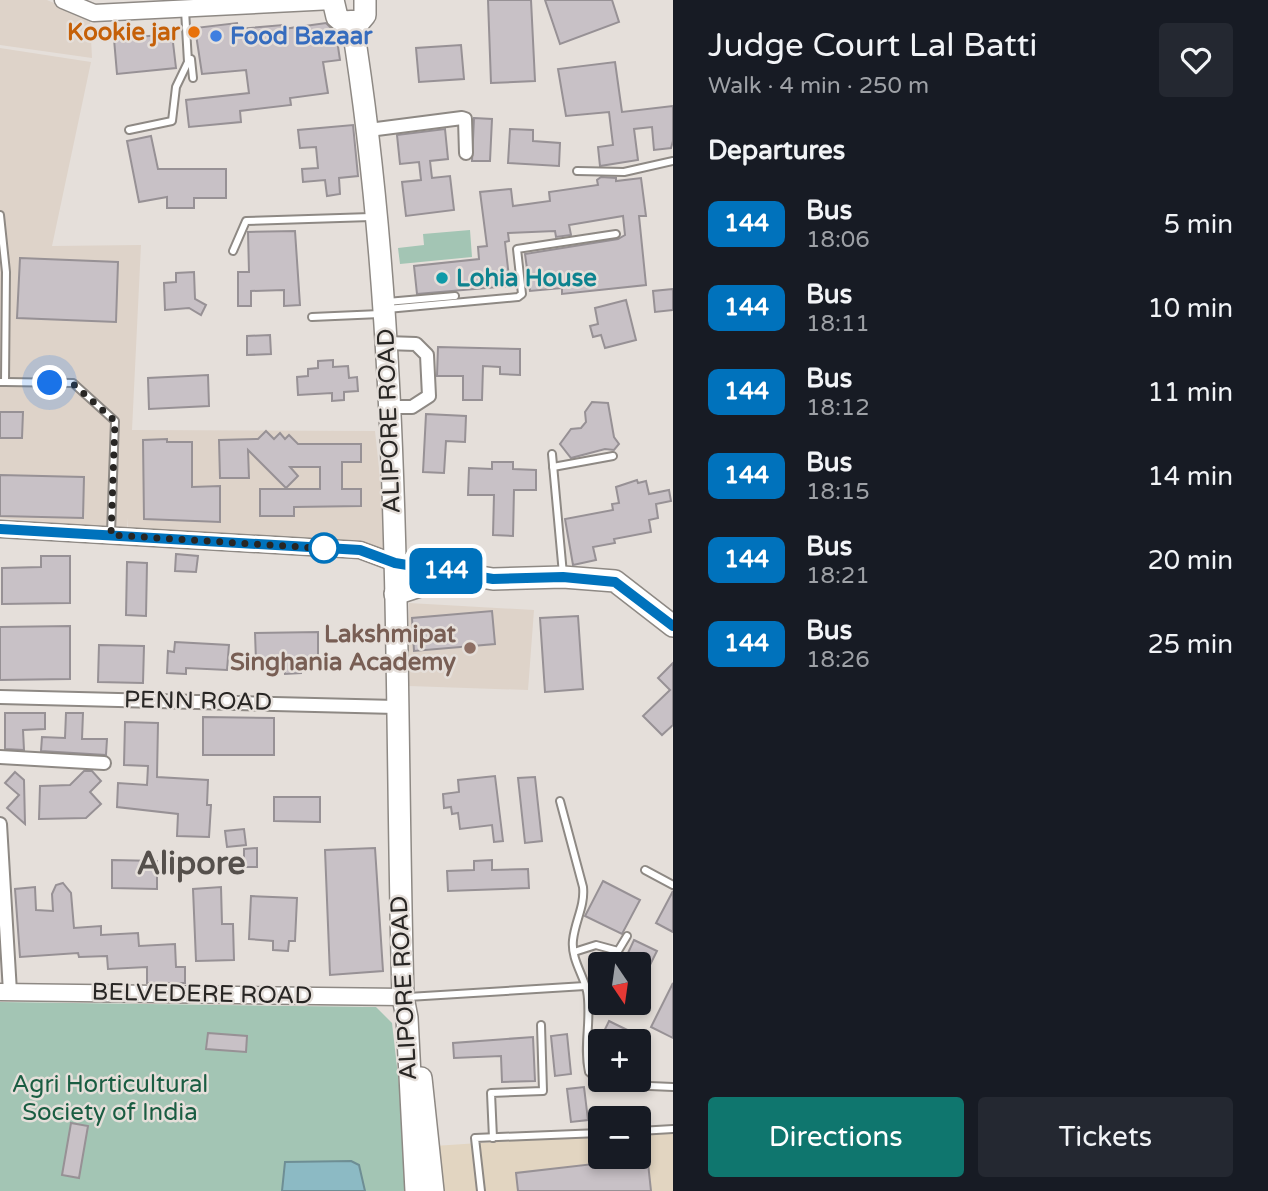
<!DOCTYPE html>
<meta charset="utf-8">
<style>
body{margin:0;font-family:"Varela Round",sans-serif;background:#242831;color:#f1f3f6;height:100vh;display:flex;flex-direction:column;font-size:26px;white-space:nowrap}
*{box-sizing:border-box;margin:0}
p{font-size:23px;color:#9ea1a6}
.icon{flex:none;width:38px;height:38px;fill:none;stroke:currentColor;stroke-width:2;stroke-linecap:round;stroke-linejoin:round}
.map{position:relative;flex:1;overflow:hidden}
.sheet{display:flex;flex-direction:column;background:#171b24;width:595px}
.sheet>*{flex:none}
.badge{padding:0 14px;border-radius:10px;font-size:24px;line-height:46px}
.needle{width:46px;rotate:167deg}
.fabs{position:absolute;left:588px;top:952px;display:grid;gap:14px}
.fabs a{display:grid;place-items:center;width:63px;height:63px;border-radius:7px;background:#171b24;box-shadow:0 4px 10px #0003;font-size:35px}
.you{position:absolute;width:35px;height:35px;margin:-18px;border:5px solid #fff;border-radius:50%;background:#1a73e8;box-shadow:0 0 0 10px #1a73e833}
.map>.badge{position:absolute;translate:-50% -50%;box-shadow:0 0 0 4px #fff}
h2{padding:0 35px;font-size:26px;line-height:63px}
.round{display:grid;place-items:center;flex:none;width:74px;height:74px;border-radius:7px;background:#242831}
.head{display:flex;align-items:center;justify-content:space-between;height:119px;padding:0 35px}
h1{font-size:33px;font-weight:600;line-height:52px}
.button{display:flex;gap:14px;margin-top:auto;padding:14px 35px}
.button a{flex:1;height:80px;border-radius:7px;background:#0f766e;color:#fff;font-size:28px;font-weight:600;line-height:80px;text-align:center}
.button a+a{background:#242831;color:#f1f3f6}
ul{padding:0;list-style:none}
li{display:flex;align-items:center;gap:21px;height:84px;padding:0 35px}
li div{flex:1}
li b{display:block;font-size:26px}
li em{font-style:normal}
li .badge{min-width:77px;font-weight:700;text-align:center}
main{display:flex;flex:1;min-height:0}
.map>svg:first-child{display:block}
</style>
<main>
<div class="map">
<svg width="673" height="1191" viewBox="0 0 673 1191">
<rect width="100%" height="100%" fill="#e5dfda"/>
<g fill="#ded3c9">
<path d="M0,0H47L90,18L92,58L0,45Z"/>
<path d="M0,48L91,62L52,246L141,245L132,430L375,431L388,552L128,530V518L127,529L0,518Z"/>
<path d="M409,603L534,610L528,690L409,686Z"/>
</g>
<path fill="#e2d5c1" d="M673,1130V1191H438L434,1146L600,1135V1157H639V1132Z"/>
<g fill="#a3c5b4">
<path d="M470,230L472,257L400,264L398,248L424,245L423,234Z"/>
<path d="M0,1002L376,1007L392,1023L411,1191H0Z"/>
</g>
<path fill="#8cbac4" stroke="#6e8e94" stroke-width="2" d="M351,1161L359,1165L365,1191H282L285,1162Z"/>
<g fill="#c8c1c6" stroke="#979195" stroke-width="2">
<path d="M488,0H531L535,81L491,83Z"/>
<path d="M545,0H612L619,22L560,44Z"/>
<path d="M237,23L238,29L283,25V29L326,23L336,33L340,60L323,62L328,93L290,98L291,105L240,111L241,122L189,127L186,100L249,93L246,70L202,74L195,28Z"/>
<path d="M172,34L176,68L117,74L114,39Z"/>
<path d="M461,45L464,79L419,82L416,48Z"/>
<path d="M615,62L622,112L673,106V141L671,148L654,150L652,127L634,129L638,160L600,166L598,147L613,145L609,112L566,116L558,69Z"/>
<path d="M474,118L492,119L490,161H472Z"/>
<path d="M353,125L358,176L339,178L340,194L327,196L325,180L303,182L302,169L318,168L316,147L300,148L298,130Z"/>
<path d="M445,129L448,159L430,161L432,178L450,176L454,210L406,216L402,182L421,180L419,162L400,164L397,135Z"/>
<path d="M510,129L533,130V141L560,143L559,166L508,163Z"/>
<path d="M151,136L158,169H226V198H194V208H167V197L139,202L127,141Z"/>
<path d="M601,177L616,178V181L641,178L646,216H639L646,285L562,294V288L530,291L525,254L618,239L625,235L623,216L569,225L571,235L556,237L555,231L508,233L509,241L505,242L510,286L417,294L414,266L479,259L478,247L487,246L480,192L511,189L513,206L550,201L549,192L598,185L597,180Z"/>
<path d="M295,231L300,305L284,306V290L251,291V306H238V272H249L248,232Z"/>
<path d="M20,258L118,262L116,322L17,318Z"/>
<path d="M194,272L195,299L206,305L201,315L189,308L165,310L164,283L176,282V273Z"/>
<path d="M673,289V310L655,312L653,291Z"/>
<path d="M626,300L636,340L605,348L601,335L593,337L590,326L598,324L595,308Z"/>
<path d="M270,335L271,354L247,355V336Z"/>
<path d="M438,347L520,349V375L500,374V367L483,366L482,400H463V376H437Z"/>
<path d="M333,360V367L348,366L349,378L357,377L358,391L344,392V400L332,401V393L298,395L297,377L308,376V369L318,368V361Z"/>
<path d="M208,375L209,406L149,409L148,378Z"/>
<path d="M592,402L608,403L614,437L619,444L614,450L605,449L571,458L560,444L571,429L581,428L586,422L585,412Z"/>
<path d="M0,412H23L22,438H0Z"/>
<path d="M426,414L466,416L465,442L446,441L444,473L423,472Z"/>
<path d="M266,431L274,439L280,433L285,439L289,435L298,444H361V462H342V489H361V506L294,507V516H260V489H320V467H290L298,476L286,488L248,450L249,478H220L219,440L258,439Z"/>
<path d="M167,439V442H192V487L220,486V522L144,519L143,440Z"/>
<path d="M492,462H513V469L536,470V490H514L513,536L493,535L494,495H468L469,468L492,469Z"/>
<path d="M0,475L84,477L83,518L0,516Z"/>
<path d="M637,480L638,483L646,481L649,494L669,490L671,501L656,504L658,518L649,520L651,532L614,539L615,543L593,547L596,560L573,565L565,519L613,510L612,504L619,503L616,487Z"/>
<path d="M176,554L198,556L196,572L175,571Z"/>
<path d="M41,556H70V603L2,604V568L41,567Z"/>
<path d="M127,562L147,563L146,616L126,615Z"/>
<path d="M492,611L495,644L414,651L412,618Z"/>
<path d="M578,616L583,689L545,692L540,618Z"/>
<path d="M70,626V679L0,680V627Z"/>
<path d="M318,632V659H300L301,673L285,674L284,660L256,661L255,633Z"/>
<path d="M175,642L229,645L227,670L186,668V674L167,673L168,651L174,652Z"/>
<path d="M99,645L144,646L143,683L98,682Z"/>
<path d="M673,663V725L662,735L643,716L670,690L658,678Z"/>
<path d="M5,713H45V729L23,730L24,750L5,749Z"/>
<path d="M66,713H83L82,739H107L106,755L41,751L42,737L65,738Z"/>
<path d="M203,717L274,718V755H203Z"/>
<path d="M125,722L158,723L157,777L208,780L207,805H211L209,837L177,836L178,814L117,807L118,783L147,785L148,766L124,765Z"/>
<path d="M84,771H92L101,781L90,792L101,804L86,818L39,819L40,786L70,785Z"/>
<path d="M15,772L24,780L25,824L7,808L19,795L5,783Z"/>
<path d="M495,776L503,841L494,842L492,825L460,829L458,813L452,814L451,807L444,808L443,794L459,792L458,780Z"/>
<path d="M535,777L542,841L525,843L518,778Z"/>
<path d="M274,797H320V822L274,821Z"/>
<path d="M244,829L246,845L227,847L225,831Z"/>
<path d="M257,848V867H244V849Z"/>
<path d="M375,848L383,971L330,975L325,850Z"/>
<path d="M112,860L157,861V889L112,888Z"/>
<path d="M492,860V870L528,869L529,888L448,891L447,871L474,870V861Z"/>
<path d="M603,881L640,900L622,934L585,916Z"/>
<path d="M63,883L71,893L74,928L101,926V935L138,933L139,946L175,944L176,967H185V983H147V967L108,969L107,956L79,957L78,953L20,957L15,889L35,887L36,910L53,911L52,894L56,885Z"/>
<path d="M221,887L222,924H233L234,960L196,961L193,889Z"/>
<path d="M673,891V932L656,923Z"/>
<path d="M251,896L297,898L295,941H289L288,951L273,950V941L249,939Z"/>
<path d="M634,940L657,951L639,987V964H630L633,958L627,955Z"/>
<path d="M673,983V1038L651,1027Z"/>
<path d="M609,1021L615,1024L650,1041H600V1064L593,1061V1054Z"/>
<path d="M208,1033L247,1036L246,1052L206,1049Z"/>
<path d="M567,1034L571,1074L555,1076L551,1036Z"/>
<path d="M533,1037L535,1081L502,1082L501,1056L454,1058L453,1043Z"/>
<path d="M584,1087L588,1120L571,1122L567,1089Z"/>
<path d="M71,1123L88,1126L79,1178L62,1175Z"/>
<path d="M602,1157H634L635,1165L648,1163L651,1191H518L516,1173L603,1163Z"/>
</g>
<g fill="none" stroke-linecap="round" stroke-linejoin="round">
<g stroke="#8e8984" stroke-width="10">
<g id="lane">
<path d="M191,59L193,78"/>
<path d="M129,130L172,121L176,87L188,62L185,10"/>
<path d="M577,171L624,172L673,161"/>
<path d="M0,215L6,272L5,382H0"/>
<path d="M233,251L246,221L371,217"/>
<path d="M387,302L455,296"/>
<path d="M387,309L518,297L522,294L517,249L616,234"/>
<path d="M312,317L380,314"/>
<path d="M5,382L73,383L115,421L111,533"/>
<path d="M552,454L563,574"/>
<path d="M553,467L613,456"/>
<path d="M560,801L583,887C585,906 575,921 573,940C571,959 583,974 587,991C592,1018 583,1046 589,1072L603,1084L673,1087"/>
<path d="M645,870L673,885"/>
<path d="M574,952L596,945L618,951L627,936"/>
<path d="M408,997L585,986"/>
<path d="M639,1131L673,1129"/>
<path d="M493,1138L491,1093L543,1091L541,1025"/>
<path d="M481,1191L475,1138L600,1133"/>
</g>
</g>
<g stroke="#8e8984" stroke-width="16">
<g id="street">
<path d="M369,130L462,118L465,119L466,153"/>
<path d="M386,343L416,344L427,355L429,396L412,407H388"/>
<path d="M0,697L396,707"/>
<path d="M0,757L104,763"/>
<path d="M0,824L10,992"/>
</g>
</g>
<g stroke="#8e8984" stroke-width="19">
<g id="secondary">
<path d="M63,0L94,13L333,1"/>
<path d="M0,529L360,550L395,563"/>
<path d="M0,992L403,997"/>
</g>
</g>
<g stroke="#8e8984" stroke-width="24">
<g id="highway">
<path d="M333,0L337,17L343,22L360,21L365,15V0"/>
<path d="M352,22C404,344 394,672 403,997L407,1018L416,1191"/>
<path d="M395,563L493,579L563,577L615,581L673,626"/>
<path d="M395,594L426,584L456,581"/>
<path d="M421,1078L433,1191"/>
</g>
</g>
<use href="#lane" stroke="#fff" stroke-width="6"/>
<use href="#street" stroke="#fff" stroke-width="12"/>
<use href="#secondary" stroke="#fff" stroke-width="16"/>
<use href="#highway" stroke="#fff" stroke-width="21"/>
</g>
<g fill="none" stroke-linecap="round" stroke-linejoin="round">
<g stroke="#fff" stroke-width="16">
<path id="line" d="M0,529L360,550L395,563L493,579L563,577L615,582L673,626"/>
</g>
<use href="#line" stroke="#0072bc" stroke-width="10"/>
<path stroke="#282624" stroke-width="7" stroke-dasharray="0 12.6" d="M50,383H72L115,421L111,535L333,549L324,548"/>
</g>
<circle fill="#e8710a" stroke="#e5dfda" stroke-width="2.5" cx="194" cy="32" r="7"/>
<circle fill="#3f7fe0" stroke="#e5dfda" stroke-width="2.5" cx="216" cy="36" r="7"/>
<circle fill="#0f9aa8" stroke="#e5dfda" stroke-width="2.5" cx="442" cy="278" r="7"/>
<circle fill="#fff" stroke="#0072bc" stroke-width="3.5" cx="324" cy="548" r="14"/>
<circle fill="#8d6e63" stroke="#e5dfda" stroke-width="2.5" cx="470" cy="648" r="7"/>
<g text-anchor="middle" dominant-baseline="central" stroke-width="5" stroke-linejoin="round" paint-order="stroke">
<g font-size="24" font-weight="bold" fill="#c56008" stroke="#e5dfda" text-anchor="end">
<text x="180" y="32">Kookie jar</text>
</g>
<g font-size="24" font-weight="bold" fill="#366cbe" stroke="#e5dfda" text-anchor="start">
<text x="230" y="36">Food Bazaar</text>
</g>
<g font-size="24" font-weight="bold" fill="#0d838f" stroke="#e5dfda" text-anchor="start">
<text x="456" y="278">Lohia House</text>
</g>
<g font-size="24" fill="#282624" stroke="#e5dfda">
<text transform="translate(389 421) rotate(-92)">ALIPORE ROAD</text>
<text transform="translate(198 701) rotate(1)">PENN ROAD</text>
<text transform="translate(404 988) rotate(-93)">ALIPORE ROAD</text>
<text transform="translate(202 994) rotate(1)">BELVEDERE ROAD</text>
</g>
<g font-size="24" font-weight="bold" fill="#785e54" stroke="#e5dfda" text-anchor="end">
<text x="456" y="634">Lakshmipat<tspan x="456" dy="28">Singhania Academy</tspan></text>
</g>
<g font-size="24" fill="#1a5d42" stroke="#e5dfda">
<text x="110" y="1084">Agri Horticultural<tspan x="110" dy="28">Society of India</tspan></text>
</g>
<g font-size="32" font-weight="bold" fill="#55504c" stroke="#e5dfda">
<text x="191" y="864">Alipore</text>
</g>
</g>
</svg>
<div class="fabs">
<a><svg class="needle" viewBox="-14 -14 28 28"><path d="M0-13l5 13h-10z" fill="#e53935"/><path d="M0 13l5-13h-10z" fill="#9ea1a6"/></svg></a>
<a>+</a>
<a>−</a>
</div>
<div class="you" style="left:50px;top:383px"></div>
<b class="badge" style="left:446px;top:571px;background:#0072bc;color:#fff">144</b>
</div>
<section class="sheet">
<div class="head"><div><h1>Judge Court Lal Batti</h1><p>Walk · 4 min · 250 m</p></div><a class="round"><svg class="icon" aria-label="heart" viewBox="0 0 24 24"><path d="M12 20l-8-8c-3-5 5-10 8-4 3-6 11-1 8 4z"/></svg></a></div>
<h2>Departures</h2>
<ul>
<li><span class="badge" style="background:#0072bc;color:#fff">144</span><div><b>Bus</b><p>18:06</p></div><em>5 min</em></li>
<li><span class="badge" style="background:#0072bc;color:#fff">144</span><div><b>Bus</b><p>18:11</p></div><em>10 min</em></li>
<li><span class="badge" style="background:#0072bc;color:#fff">144</span><div><b>Bus</b><p>18:12</p></div><em>11 min</em></li>
<li><span class="badge" style="background:#0072bc;color:#fff">144</span><div><b>Bus</b><p>18:15</p></div><em>14 min</em></li>
<li><span class="badge" style="background:#0072bc;color:#fff">144</span><div><b>Bus</b><p>18:21</p></div><em>20 min</em></li>
<li><span class="badge" style="background:#0072bc;color:#fff">144</span><div><b>Bus</b><p>18:26</p></div><em>25 min</em></li>
</ul>
<div class="button"><a>Directions</a><a>Tickets</a></div>
</section>
</main>
